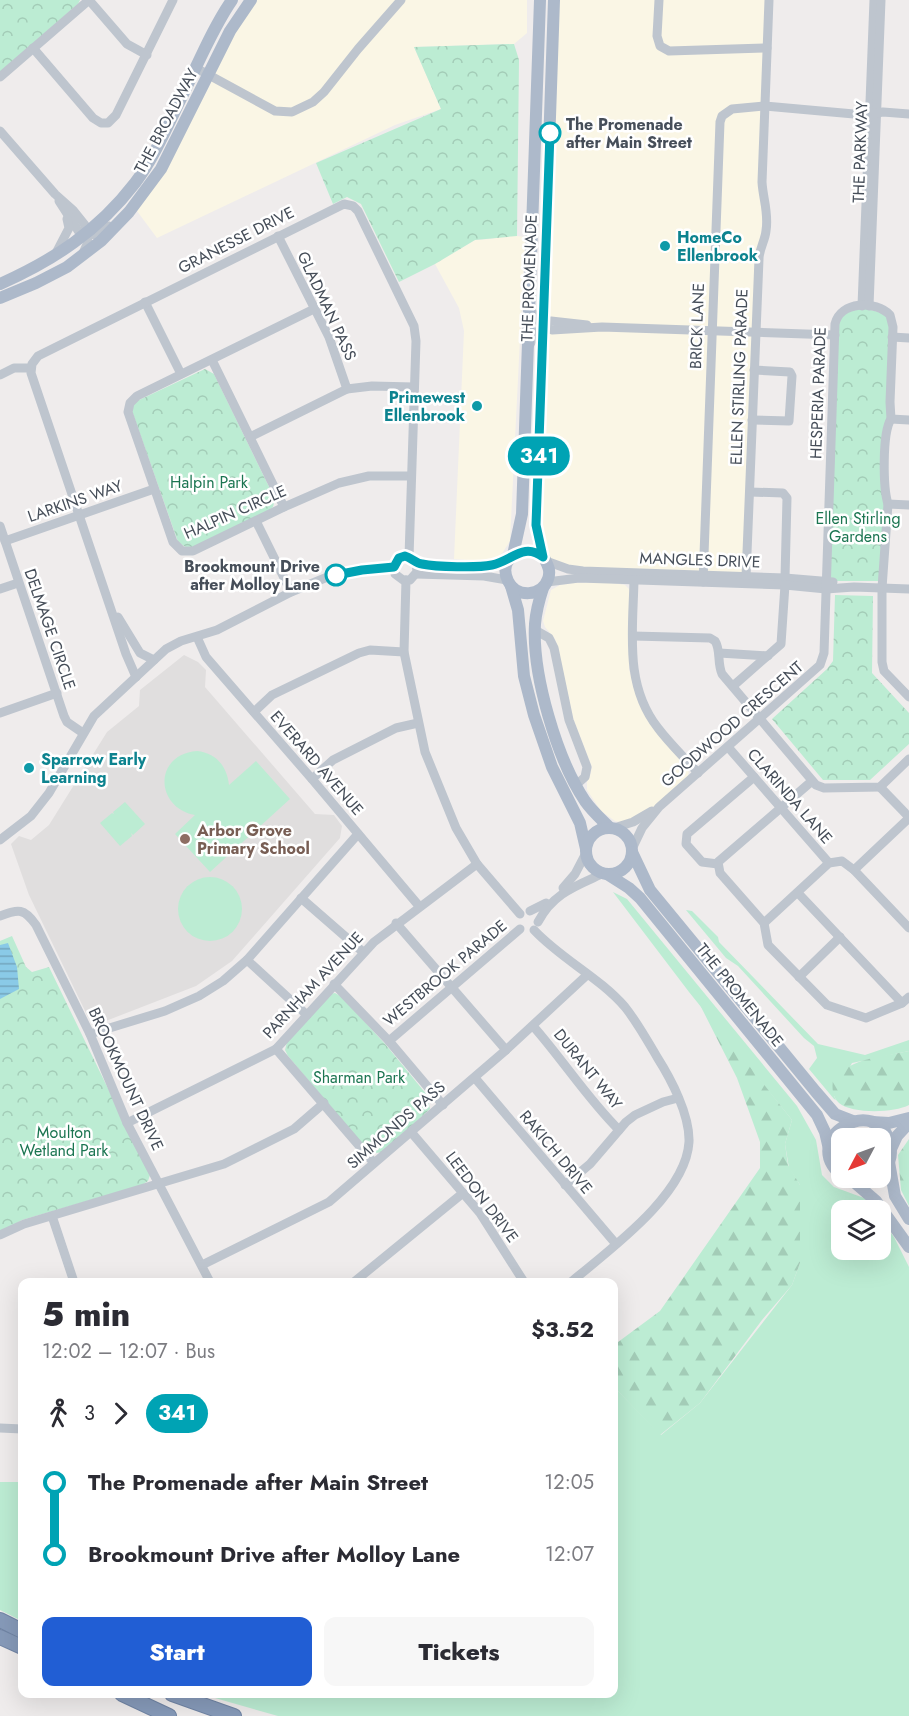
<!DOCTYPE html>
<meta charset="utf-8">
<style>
body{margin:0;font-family:Jost,sans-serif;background:#f7f7f7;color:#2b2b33;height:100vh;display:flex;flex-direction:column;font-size:22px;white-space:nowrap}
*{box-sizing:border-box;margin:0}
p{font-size:20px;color:#7c7c81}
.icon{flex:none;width:33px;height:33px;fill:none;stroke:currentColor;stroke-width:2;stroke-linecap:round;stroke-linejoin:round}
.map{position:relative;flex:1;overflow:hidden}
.details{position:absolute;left:18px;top:1278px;width:600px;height:420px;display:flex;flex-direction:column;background:#fff;border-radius:12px;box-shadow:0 6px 24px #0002}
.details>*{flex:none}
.badge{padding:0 12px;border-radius:20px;font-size:21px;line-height:39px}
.needle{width:39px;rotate:229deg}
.controls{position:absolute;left:831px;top:1128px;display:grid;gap:12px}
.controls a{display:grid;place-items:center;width:60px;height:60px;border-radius:12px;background:#fff;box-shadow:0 6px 24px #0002;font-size:30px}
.map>.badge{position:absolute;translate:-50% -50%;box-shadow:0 0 0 3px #fff}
.legs{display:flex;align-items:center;gap:9px;height:66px;padding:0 24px;font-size:20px}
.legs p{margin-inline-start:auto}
.overview{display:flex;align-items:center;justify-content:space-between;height:102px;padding:0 24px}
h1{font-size:33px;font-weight:800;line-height:45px}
.primary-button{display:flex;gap:12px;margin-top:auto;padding:12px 24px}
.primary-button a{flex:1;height:69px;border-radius:12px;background:#215ed4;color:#fff;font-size:24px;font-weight:800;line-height:69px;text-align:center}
.primary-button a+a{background:#f7f7f7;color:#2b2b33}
ul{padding:0 24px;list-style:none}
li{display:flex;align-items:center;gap:21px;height:72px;font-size:22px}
li i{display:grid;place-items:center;width:9px;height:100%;margin:0 8px;background:currentColor}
li i::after{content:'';width:15px;height:15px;margin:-8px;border:4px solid;border-radius:50%;background:#fff}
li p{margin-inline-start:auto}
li:first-child i{background:linear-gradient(#0000 50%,currentColor 0)}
li:last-child i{background:linear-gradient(currentColor 50%,#0000 0)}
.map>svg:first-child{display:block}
</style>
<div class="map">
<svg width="909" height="1716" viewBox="0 0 909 1716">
<defs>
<pattern id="forest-firs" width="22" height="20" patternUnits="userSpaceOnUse" patternTransform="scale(1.5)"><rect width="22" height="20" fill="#bcecd3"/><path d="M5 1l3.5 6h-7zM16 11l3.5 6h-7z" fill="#a3ccb7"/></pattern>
<pattern id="park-crowns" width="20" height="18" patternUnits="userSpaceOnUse" patternTransform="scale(1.5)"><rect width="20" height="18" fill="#bcecd3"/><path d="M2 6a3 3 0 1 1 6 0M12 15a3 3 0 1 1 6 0" fill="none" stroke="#a3ccb7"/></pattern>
<pattern id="water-rules" width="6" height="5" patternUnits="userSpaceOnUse" patternTransform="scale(1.5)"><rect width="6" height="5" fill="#8acae7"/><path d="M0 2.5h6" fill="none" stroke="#73a6be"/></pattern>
</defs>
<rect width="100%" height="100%" fill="#efecec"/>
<g fill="#faf6e5">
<path d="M255,0H527V33L514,44L414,47L441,109L395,125L157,238L137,211L159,180L209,87L226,49Z"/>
<path d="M554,0H769L765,201L759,249L746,577L583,571L546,561L537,536Z"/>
<path d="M509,235L525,237L510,541L503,552L498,557L491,559L481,561L454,559L464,331L459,308L435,264L475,240L490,239Z"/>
<path d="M605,582L625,585L629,589L631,594L629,669L632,680L638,698L689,769L688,777L655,807L633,819L620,822L615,821L601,811L587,790V782L590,776L592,767L573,718L558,648L555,639L545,627L543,621L551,590L560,585L574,583Z"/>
</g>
<path fill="#e0dede" d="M184,655L198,662L206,670L205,687L315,814L334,815L342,826L340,838L232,961L196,986L98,1024L88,1017L29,895L11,844L19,836L31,840L49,825L107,732L139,706L140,690Z"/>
<g fill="#bcecd3">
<path d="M197,751C216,753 227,766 229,785L256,761L290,799L210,872L175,834L195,815C154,807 154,754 197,751Z"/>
<path d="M125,802L145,824L133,835L131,833L132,836L120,846L100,823L112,813L114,814L113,812Z"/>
<circle cx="210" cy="909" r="32"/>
<path d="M613,892L627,899L797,1106L816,1140L822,1175L834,1187L864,1198L874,1210H842V1250H880L881,1219L894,1237L909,1267V1716H278L201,1694H614V1387L661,1435L700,1403L792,1285L800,1263V1185L789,1168L785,1144L792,1120L689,992Z"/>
<path d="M686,910L692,911L718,937L719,942L818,1044L865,1055L909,1040V1051L852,1063L834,1096L836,1100L834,1099L809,1069L817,1058L814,1046L804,1038L738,966L726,958Z"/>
<path d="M0,1482H22V1621L0,1610Z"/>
</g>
<g fill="url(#forest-firs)">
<path d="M698,1001L792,1120L785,1144L788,1165L800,1185V1263L792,1285L762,1320L700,1403L660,1435L614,1387V1345L660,1311L760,1168V1142L737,1078Z"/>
<path d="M909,1051V1105C894,1113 852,1114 839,1103C832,1097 832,1087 833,1080C852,1057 882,1057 909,1051Z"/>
<path d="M909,1139V1206L901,1190L898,1155Z"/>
</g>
<g fill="url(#park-crowns)">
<path d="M0,0H80L78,4L0,72Z"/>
<path d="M514,44L519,60L517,236L475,240L435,264L399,282L361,204L347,197L333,204L316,163L441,109L414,47Z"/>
<path d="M856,306L890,315L884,581H827L837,316Z"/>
<path d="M205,369L214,374L275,499L273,507L268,511L194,548H187L178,542L131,408L137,401Z"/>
<path d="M835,595L873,596L872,673L909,713V744L870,780H823L772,719L827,669L833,661Z"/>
<path d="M12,936L26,967L32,972L49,967L150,1175L148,1181L142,1185L22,1220L0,1232V941Z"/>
<path d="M335,993L342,997L386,1045L427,1095L430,1109L383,1152L376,1153L367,1150L288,1056L285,1050L287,1042L329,994Z"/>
</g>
<path fill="url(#water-rules)" d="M8,943L17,967L19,989L0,999V945Z"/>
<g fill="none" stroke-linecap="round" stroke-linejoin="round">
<g stroke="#7185a5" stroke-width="16">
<g id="highway">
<path d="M0,1620L22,1631"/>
<path d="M0,1637L22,1647"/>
<path d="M122,1694L169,1716"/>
<path d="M172,1694L234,1716"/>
</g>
</g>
<g stroke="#bec5ce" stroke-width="9">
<path d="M659,0L657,36L660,46L669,51L767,48"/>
<path d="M33,48L93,118L101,123H108L116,115L173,0"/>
<path d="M196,68L275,111L292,112L313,102L324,92L358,49L401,0"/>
<path d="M0,77L89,0L127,44L147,55"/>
<path d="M0,131L55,194L73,210L85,225L88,242L83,253"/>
<path d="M59,201L79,232L96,235L109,226"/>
<path d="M278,236L329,337L347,389"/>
<path d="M56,253L69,228L67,219"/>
<path d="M145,302L181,374"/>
<path d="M862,306L874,0"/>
<path d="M869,306L881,0"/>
<path d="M530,308C535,317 541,327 552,330L602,327L835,335"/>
<path d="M314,309L137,396L130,403L128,412L173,542L182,551H193L284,507L339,483L369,476H411"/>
<path d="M892,337L909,338"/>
<path d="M529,346L537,332L551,321L587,325"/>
<path d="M212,360L284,507"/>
<path d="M0,375L14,368H31"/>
<path d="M752,420L789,421L792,376L790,372L754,370"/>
<path d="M250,437L347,389L372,386L414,387"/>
<path d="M750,492L783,493L787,498L785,578"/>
<path d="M888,504C883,488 882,433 891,419"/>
<path d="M909,505L888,504L882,588V662L884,671L909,697"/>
<path d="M256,521L291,592"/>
<path d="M0,526L64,716L67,722L83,733"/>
<path d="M5,541L154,489"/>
<path d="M546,561L568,569L583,571L785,578L833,582"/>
<path d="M416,562L417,572L410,580H403L395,574L394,564C397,560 400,556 406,556C413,556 416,563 422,564C444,569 488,567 509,561"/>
<path d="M416,574L484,576L507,580"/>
<path d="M746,577L759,259C759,249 765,241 766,231C769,213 763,199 762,182L769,0"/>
<path d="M406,580L404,652L425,752L456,828L477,864L520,914"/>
<path d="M634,580C633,631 624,685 658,728C670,744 685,758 698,773"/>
<path d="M547,582L579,578L785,585L826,589L854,587L909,589"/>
<path d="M703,582L720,122L722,116L732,109L765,106L865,115L883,112L909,114"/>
<path d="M0,589L18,583"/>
<path d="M118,617L140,653L154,660"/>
<path d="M535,630L549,638L554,648L569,720L587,767L585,777L576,785"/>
<path d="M633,636L710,638L715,641C721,650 717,663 722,674L816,785L824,788L880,787L909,759"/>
<path d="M197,637L206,657L312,779L419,906"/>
<path d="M719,653L768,656"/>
<path d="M136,677L126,654L31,373L32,364L38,356L344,204L353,206L358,211L414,326L416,341L409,557"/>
<path d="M733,686L781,644L785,585"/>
<path d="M254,712L272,695L359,653L370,650L404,652"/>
<path d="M0,713L57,693"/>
<path d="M728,747L829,863"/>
<path d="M312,779L333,760L396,728L418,723"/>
<path d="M812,781L718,862L720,873L764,923L768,945L827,1005L866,1018L902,1003L909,997"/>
<path d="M880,787L909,817"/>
<path d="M614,828L633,822L652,811"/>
<path d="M0,840L31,816L49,793L94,716L166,649L181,641L217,630L291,592L325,578L362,570L394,567"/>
<path d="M632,849L642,828L659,807L820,665L824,653L835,324C840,301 876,300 890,315L893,327L890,402L891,419L909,420"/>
<path d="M718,864L702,862L686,844L687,834L754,777"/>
<path d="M854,870L909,818"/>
<path d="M563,888L575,874L586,853"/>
<path d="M798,893L902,1003"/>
<path d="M301,898L363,952"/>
<path d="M530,911L546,903"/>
<path d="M0,916C19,909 24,908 36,925L90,1034L127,1123L210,1282"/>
<path d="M538,922C553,893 576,886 604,873"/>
<path d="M396,923L506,1050"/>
<path d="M764,923L829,863L842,861L854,870L909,928"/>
<path d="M534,930C561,959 599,977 625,1007C637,1022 647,1040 657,1057C671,1079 690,1115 689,1142C686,1195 609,1250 571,1282"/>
<path d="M247,960L307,1015"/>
<path d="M799,977L840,937"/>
<path d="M334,984L389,1041L443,1105"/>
<path d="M533,1026C563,1060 587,1098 619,1130"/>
<path d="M90,1034L165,1011L199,996L223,981L247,960L358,834"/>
<path d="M389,1041L520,929"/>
<path d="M276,1049L374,1163"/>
<path d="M475,1078L616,1244"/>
<path d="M127,1123L276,1049L374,942L477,864"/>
<path d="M411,1132L480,1213L524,1282"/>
<path d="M565,1185L590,1164L626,1122L635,1115L663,1102L678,1098"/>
<path d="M52,1216L74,1282"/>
<path d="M0,1235L24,1224L224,1164L294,1129L324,1103"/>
<path d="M202,1265L329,1202L506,1050L587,975"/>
<path d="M354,1282L463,1193"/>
<path d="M0,1428L22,1429"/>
</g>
<g stroke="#adb9ca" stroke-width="12">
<path d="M0,284C54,260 98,231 135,183C155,157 172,116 187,86C201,57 214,26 232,0"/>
<path d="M0,298L36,283L67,267L101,241L129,212L161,169L230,31L251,0"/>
<path d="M513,555L522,514L540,0"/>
<path d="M543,557C524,543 497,558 508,581C516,598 542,597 548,579C552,568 545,562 542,553C539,544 537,535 536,525L554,0"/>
<path d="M511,586L518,610L524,676L534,715L552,767L580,823L586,849"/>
<path d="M543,588C539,600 536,612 535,624C532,675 557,759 585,801C592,811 601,819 610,828"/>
<circle cx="609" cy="851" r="23"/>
<path d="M632,852L650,890L816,1092L835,1114L853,1121"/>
<path d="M607,874L629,888L640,898L817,1115L825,1132L829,1149"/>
<path d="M872,1122L889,1123L909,1118"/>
<path d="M891,1149L897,1136L909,1123"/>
<path d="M889,1162L895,1196L909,1219"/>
<path d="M842,1176C796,1137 880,1091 890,1145C893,1157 888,1167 880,1175"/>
<path d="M854,1182L876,1201L909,1247"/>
</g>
<use href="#highway" stroke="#869ab9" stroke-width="14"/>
</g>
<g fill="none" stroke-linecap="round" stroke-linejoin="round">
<g stroke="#fff" stroke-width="14">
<path id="line-1" d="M336,575L362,570L394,567L399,558L405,556C412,558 415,563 422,564C436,567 478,568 492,565C512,561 523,542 543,557L536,525L550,133"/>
</g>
<use href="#line-1" stroke="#00a3b4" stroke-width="9"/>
</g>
<g fill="#fff" stroke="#00a3b4" stroke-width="3">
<circle cx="550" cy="133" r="10"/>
<circle cx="336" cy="575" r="10"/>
</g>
<g fill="#0f9aa8" stroke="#fff" stroke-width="2">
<circle cx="665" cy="246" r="6"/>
<circle cx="477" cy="406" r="6"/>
<circle cx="29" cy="768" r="6"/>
</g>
<circle fill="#8d6e63" stroke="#fff" stroke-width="2" cx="185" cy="839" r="6"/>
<g text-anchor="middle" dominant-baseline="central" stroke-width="5" stroke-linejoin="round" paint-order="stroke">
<g font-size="16" fill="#464e59" stroke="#fff">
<text transform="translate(166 121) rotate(-62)">THE BROADWAY</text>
<text transform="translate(860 152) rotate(-88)">THE PARKWAY</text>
<text transform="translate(236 240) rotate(-27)">GRANESSE DRIVE</text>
<text transform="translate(529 278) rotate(-88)">THE PROMENADE</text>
<text transform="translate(327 306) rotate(65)">GLADMAN PASS</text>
<text transform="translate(697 326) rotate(-88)">BRICK LANE</text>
<text transform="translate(739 377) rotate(-88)">ELLEN STIRLING PARADE</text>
<text transform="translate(818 393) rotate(-88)">HESPERIA PARADE</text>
<text transform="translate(75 501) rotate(-19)">LARKINS WAY</text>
<text transform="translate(235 512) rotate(-24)">HALPIN CIRCLE</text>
<text transform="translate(700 560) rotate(2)">MANGLES DRIVE</text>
<text transform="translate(50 629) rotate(71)">DELMAGE CIRCLE</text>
<text transform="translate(732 724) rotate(-41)">GOODWOOD CRESCENT</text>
<text transform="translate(317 763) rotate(49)">EVERARD AVENUE</text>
<text transform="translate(790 796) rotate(49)">CLARINDA LANE</text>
<text transform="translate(445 973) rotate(-40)">WESTBROOK PARADE</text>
<text transform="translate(313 985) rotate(-47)">PARNHAM AVENUE</text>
<text transform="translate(740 995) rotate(51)">THE PROMENADE</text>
<text transform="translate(588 1069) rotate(51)">DURANT WAY</text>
<text transform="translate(126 1079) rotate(65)">BROOKMOUNT DRIVE</text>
<text transform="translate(396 1125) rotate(-41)">SIMMONDS PASS</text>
<text transform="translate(556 1152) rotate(50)">RAKICH DRIVE</text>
<text transform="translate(482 1197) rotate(53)">LEEDON DRIVE</text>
</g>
<g font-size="16" font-weight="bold" fill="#464e59" stroke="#fff" text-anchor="start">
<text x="566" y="124">The Promenade<tspan x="566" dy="18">after Main Street</tspan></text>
<text x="320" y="566" text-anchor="end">Brookmount Drive<tspan x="320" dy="18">after Molloy Lane</tspan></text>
</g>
<g font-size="16" font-weight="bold" fill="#0d838f" stroke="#fff" text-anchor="start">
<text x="677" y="237">HomeCo<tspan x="677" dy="18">Ellenbrook</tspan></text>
<text x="465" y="397" text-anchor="end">Primewest<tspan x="465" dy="18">Ellenbrook</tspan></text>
<text x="41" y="759">Sparrow Early<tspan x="41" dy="18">Learning</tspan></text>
</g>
<g font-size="16" fill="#1b7551" stroke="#fff">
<text x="209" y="482">Halpin Park</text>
<text x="858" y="518">Ellen Stirling<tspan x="858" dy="18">Gardens</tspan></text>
<text x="359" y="1077">Sharman Park</text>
<text x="64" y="1132">Moulton<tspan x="64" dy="18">Wetland Park</tspan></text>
</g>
<g font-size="16" font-weight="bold" fill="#785e54" stroke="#fff" text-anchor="start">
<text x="197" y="830">Arbor Grove<tspan x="197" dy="18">Primary School</tspan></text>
</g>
</g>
</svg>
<div class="controls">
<a><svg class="needle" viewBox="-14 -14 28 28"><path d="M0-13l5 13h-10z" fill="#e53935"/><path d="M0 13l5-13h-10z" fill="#7c7c81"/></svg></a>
<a><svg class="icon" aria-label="layers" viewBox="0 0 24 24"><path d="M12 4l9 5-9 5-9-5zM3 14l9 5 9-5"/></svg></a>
</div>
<b class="badge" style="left:539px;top:456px;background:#00a3b4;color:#fff">341</b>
<section class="details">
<div class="overview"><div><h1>5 min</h1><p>12:02 – 12:07 · Bus</p></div><b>$3.52</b></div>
<div class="legs"><svg class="icon" aria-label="walk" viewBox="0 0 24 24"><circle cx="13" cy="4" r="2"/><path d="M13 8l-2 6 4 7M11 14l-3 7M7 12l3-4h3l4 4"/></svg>3<svg class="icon" aria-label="forward" viewBox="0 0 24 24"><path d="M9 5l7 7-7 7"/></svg><b class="badge" style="background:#00a3b4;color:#fff">341</b></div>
<ul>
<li><i style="color:#00a3b4"></i><b>The Promenade after Main Street</b><p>12:05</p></li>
<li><i style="color:#00a3b4"></i><b>Brookmount Drive after Molloy Lane</b><p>12:07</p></li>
</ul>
<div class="primary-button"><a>Start</a><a>Tickets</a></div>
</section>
</div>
